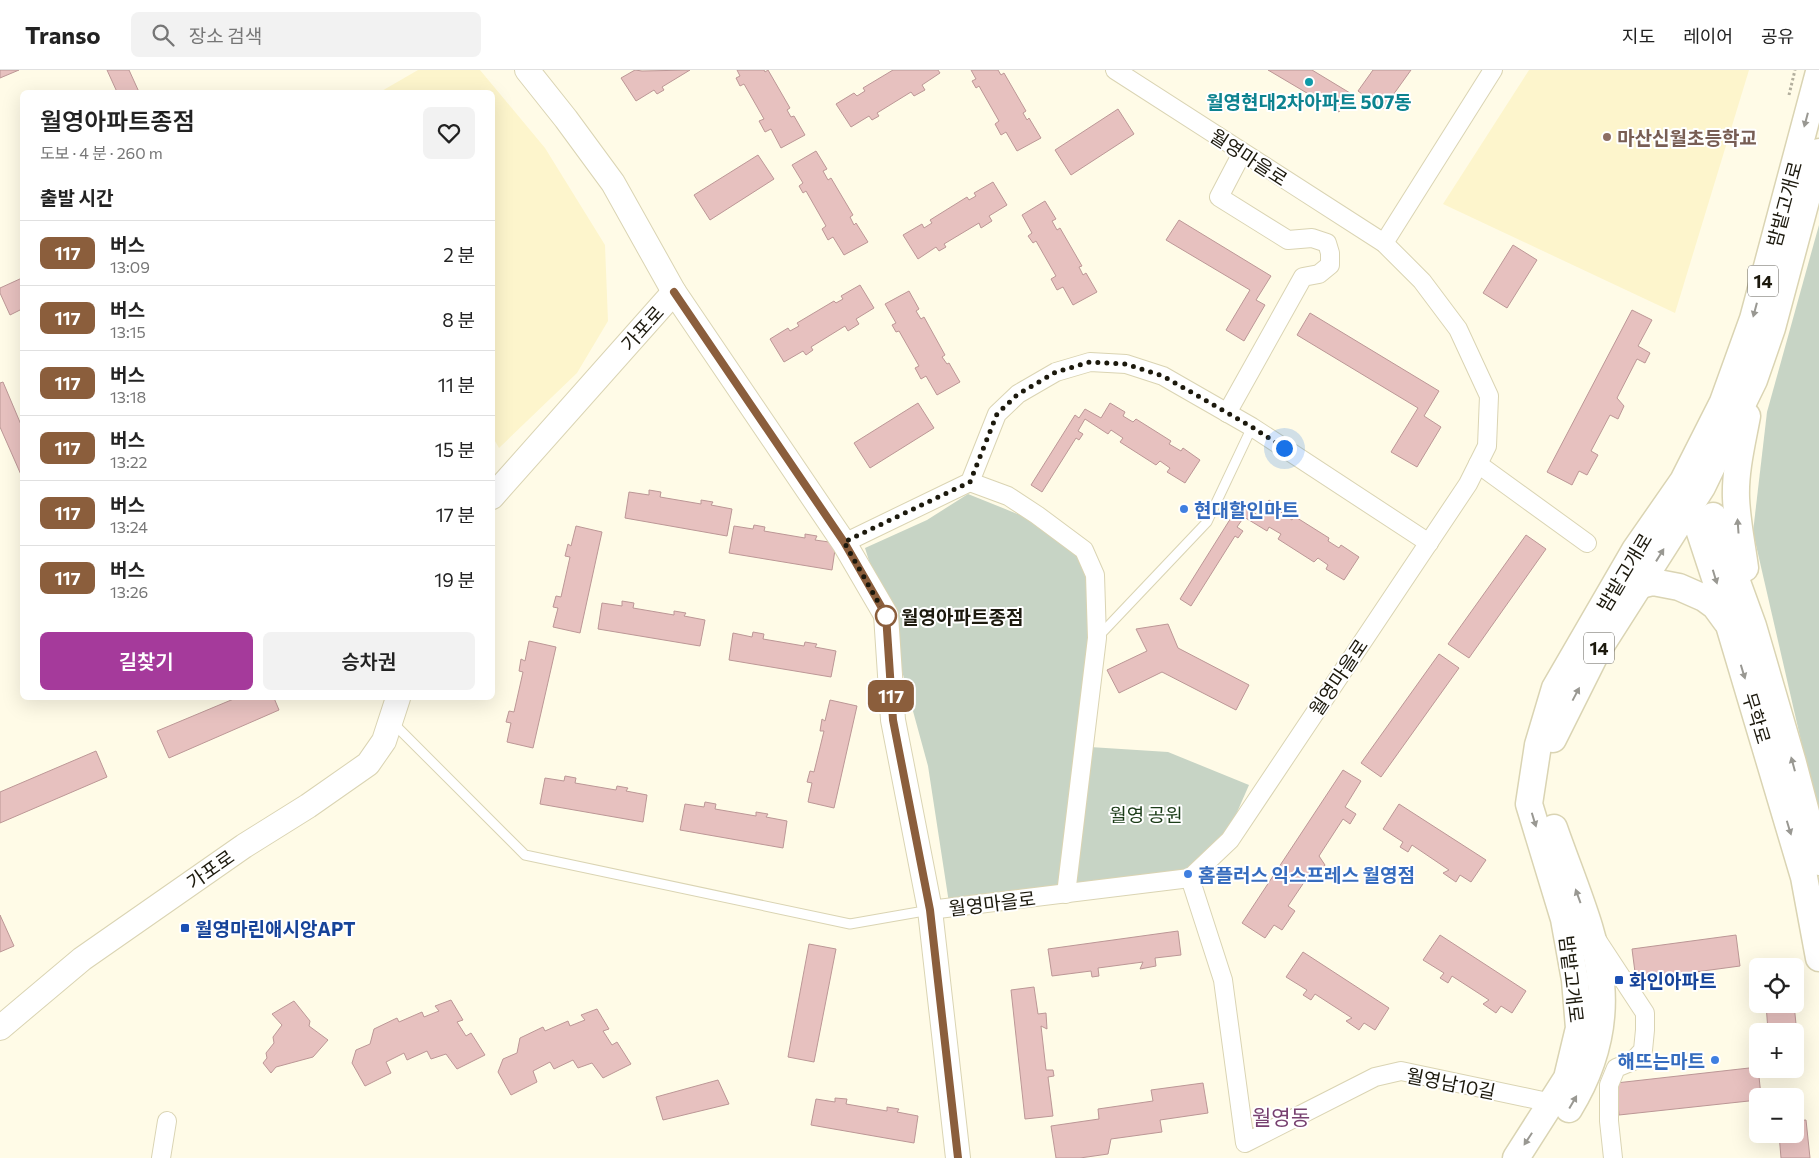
<!DOCTYPE html>
<html lang="ko">
<meta charset="utf-8">
<style>
body{margin:0;font-family:Commissioner,"Noto Sans KR",sans-serif;background:#f2f2f2;color:#222;height:100vh;display:flex;flex-direction:column;font-size:19px;white-space:nowrap}
*{box-sizing:border-box;margin:0}
p{font-size:16px;color:#767676}
.icon{flex:none;width:28px;height:28px;fill:none;stroke:currentColor;stroke-width:2;stroke-linecap:round;stroke-linejoin:round}
.map{position:relative;flex:1;overflow:hidden}
.side{position:absolute;left:20px;top:20px;width:475px;height:610px;display:flex;flex-direction:column;background:#fff;border-radius:8px;box-shadow:0 5px 20px #0002}
.side>*{flex:none}
.badge{padding:0 10px;border-radius:8px;font-size:18px;line-height:32px}
.tools{position:absolute;left:1749px;top:888px;display:grid;gap:10px}
.tools a{display:grid;place-items:center;width:55px;height:55px;border-radius:8px;background:#fff;box-shadow:0 5px 20px #0002;font-size:25px}
.you{position:absolute;width:25px;height:25px;margin:-12px;border:4px solid #fff;border-radius:50%;background:#1a73e8;box-shadow:0 0 0 8px #1a73e833}
.map>.badge{position:absolute;translate:-50% -50%;box-shadow:0 0 0 2px #fff}
h2{padding:0 20px;font-size:19px;line-height:45px}
.round{display:grid;place-items:center;flex:none;width:52px;height:52px;border-radius:8px;background:#f2f2f2}
.summary{display:flex;align-items:center;justify-content:space-between;height:85px;padding:0 20px}
h1{font-size:24px;font-weight:600;line-height:38px}
.primary-button{display:flex;gap:10px;margin-top:auto;padding:10px 20px}
.primary-button a{flex:1;height:58px;border-radius:8px;background:#a53a9b;color:#fff;font-size:20px;font-weight:600;line-height:58px;text-align:center}
.primary-button a+a{background:#f2f2f2;color:#222}
ul{padding:0;list-style:none}
li{display:flex;align-items:center;gap:15px;height:65px;padding:0 20px;border-top:1px solid #e0e0e0}
li div{flex:1}
li b{display:block;font-size:19px}
li em{font-style:normal}
li .badge{min-width:55px;font-weight:700;text-align:center}
header{display:flex;align-items:center;gap:30px;box-sizing:border-box;height:70px;padding:0 25px;background:#fff;border-bottom:1px solid #e0e0e0}
header strong{font-size:24px}
nav{display:flex;gap:28px;margin-inline-start:auto;font-size:18px}
.search{width:350px;height:45px;background:#f2f2f2;display:flex;align-items:center;gap:12px;box-sizing:border-box;padding:0 18px;border-radius:8px;color:#767676;font-size:19px}
.map>svg:first-child{display:block}
</style>
<header>
<strong>Transo</strong>
<div class="search"><svg class="icon" aria-label="search" viewBox="0 0 24 24"><circle cx="10" cy="10" r="6"/><path d="M15 15l6 6"/></svg>장소 검색</div>
<nav><a>지도</a><a>레이어</a><a>공유</a></nav>
</header>
<div class="map">
<svg width="1819" height="1088" viewBox="0 0 1819 1088">
<rect width="100%" height="100%" fill="#fffbe7"/>
<g fill="#fdf5cc">
<path d="M418,0H480L545,78L605,175L608,251L577,303L499,378L492,366V22H380Z"/>
<path d="M1529,0H1749L1675,243L1443,134Z"/>
</g>
<g fill="#c7d4c5">
<path d="M1819,155V749L1753,462L1767,342Z"/>
<path d="M968,424L1040,453L1078,483L1090,522L1085,670L1060,816L949,833L928,696L893,568L865,478L927,450Z"/>
<path d="M1090,677L1168,682L1249,715L1227,765L1182,803L1072,819Z"/>
</g>
<g fill="#e7c1bf" stroke="#bc9796">
<path d="M0,0H19L0,8Z"/>
<path d="M107,0H129L139,22H117Z"/>
<path d="M635,0L642,1L690,0L662,17L664,20L657,24L654,20L636,31L621,8Z"/>
<path d="M737,0H764L765,2L768,0L790,38L787,40L791,47L794,46L805,65L781,78L771,59L765,62L759,51L764,49L744,14L740,16L736,8L740,6Z"/>
<path d="M893,0H938L940,3L922,15L925,20L914,26L911,22L877,43L879,46L872,50L869,46L851,57L836,34L854,23L857,26L865,21L863,18Z"/>
<path d="M971,0H998L1001,5L1004,3L1026,41L1023,43L1027,50L1029,48L1041,68L1017,81L1006,62L1001,65L995,54L999,51L979,16L976,18L972,11L976,9Z"/>
<path d="M1268,0H1312L1350,23L1339,42Z"/>
<path d="M1373,0H1411L1383,39L1358,21Z"/>
<path d="M1118,39L1134,64L1071,105L1055,80Z"/>
<path d="M816,81L827,99L823,101L828,110L831,108L853,145L850,147L854,155L856,153L868,172L844,185L833,167L828,170L822,159L826,156L806,121L803,123L799,116L803,113L792,95Z"/>
<path d="M758,85L774,109L710,150L694,125Z"/>
<path d="M993,112L1007,135L989,146L992,151L981,158L979,153L944,174L946,177L939,181L936,177L918,189L903,165L922,154L924,158L932,153L930,150L967,127L969,130L976,126L974,123Z"/>
<path d="M1045,131L1056,149L1052,151L1057,160L1060,158L1082,196L1079,197L1083,205L1086,203L1097,222L1073,235L1063,217L1057,220L1051,209L1056,206L1036,171L1033,173L1028,166L1032,163L1022,145Z"/>
<path d="M1179,150L1271,206L1256,230L1265,235L1244,271L1226,260L1250,220L1166,170Z"/>
<path d="M1513,175L1537,190L1507,238L1483,223Z"/>
<path d="M22,208V239L10,245L0,223V218Z"/>
<path d="M860,215L874,238L856,249L859,254L848,261L845,256L811,277L813,280L806,285L803,281L784,292L770,269L788,258L790,261L799,256L797,253L834,231L836,233L843,229L841,226Z"/>
<path d="M909,221L919,239L916,241L921,249L924,247L945,285L942,287L947,294L949,293L960,312L937,325L926,306L921,309L915,298L919,296L899,261L896,262L892,255L896,253L885,234Z"/>
<path d="M1632,240L1652,250L1638,276L1650,283L1645,293L1637,289L1617,328L1624,336L1618,349L1610,345L1591,381L1598,385L1587,405L1579,401L1572,415L1547,402Z"/>
<path d="M1310,243L1439,321L1424,346L1441,357L1417,397L1391,382L1418,338L1297,265Z"/>
<path d="M3,312L22,357V407L0,357V313Z"/>
<path d="M918,333L934,358L870,398L854,373Z"/>
<path d="M1110,333L1125,342L1123,346L1133,352L1136,349L1171,371L1169,374L1181,381L1183,378L1200,390L1185,413L1167,402L1170,398L1160,391L1156,395L1120,372L1123,368L1111,360L1108,364L1085,349L1078,361L1083,364L1079,370L1076,368L1042,422L1031,415L1075,345L1079,348L1085,339L1101,348Z"/>
<path d="M649,420L661,422L660,427L701,434V430L713,432L711,435L732,439L727,466L625,448L629,422L649,425Z"/>
<path d="M1269,430L1283,439L1281,443L1292,450L1294,446L1329,468L1328,471L1339,478L1341,475L1359,487L1344,510L1326,499L1328,495L1318,488L1314,492L1278,469L1281,464L1269,457L1267,461L1244,447L1237,457L1243,461L1238,468L1235,466L1191,536L1180,529L1234,443L1238,446L1244,436L1259,446Z"/>
<path d="M754,455L765,457L764,461L805,468V464L817,466L815,470L836,473L832,500L729,483L734,456L753,459Z"/>
<path d="M576,456L602,462L580,563L553,557L558,538L553,537L556,526L561,527L570,487L565,486L568,474L571,476Z"/>
<path d="M1526,465L1546,479L1469,588L1448,574Z"/>
<path d="M622,531L634,533L633,538L674,545V541L686,543L684,546L705,550L700,576L598,559L602,533L622,536Z"/>
<path d="M1168,554L1178,578L1249,615L1236,640L1162,602L1119,623L1107,600L1147,581L1136,559Z"/>
<path d="M753,562L764,564L763,569L804,576L805,572L817,574L815,577L836,581L831,607L729,590L733,563L752,567Z"/>
<path d="M529,571L556,577L533,678L507,672L511,653L506,652L509,641L514,642L523,602L519,601L521,589L525,591Z"/>
<path d="M1439,584L1459,598L1381,707L1361,693Z"/>
<path d="M236,628H274L279,640L169,688L157,661Z"/>
<path d="M830,630L857,636L834,738L808,732L812,713L807,712L810,701L814,702L824,661H820L822,649L825,651Z"/>
<path d="M96,681L107,707L0,753V722Z"/>
<path d="M1343,700L1361,711L1345,737L1356,744L1350,754L1343,749L1319,786L1325,795L1318,806L1311,802L1288,836L1295,841L1282,860L1274,855L1265,868L1242,853Z"/>
<path d="M565,706L576,708L575,713L616,720L617,716L628,718L626,721L647,725L643,752L540,734L545,708L564,711Z"/>
<path d="M705,732L716,734L715,739L756,746V742L768,744L766,747L787,751L783,778L680,760L685,734L704,737Z"/>
<path d="M1399,734L1486,790L1471,812L1460,805L1456,812L1443,803L1449,800L1412,775L1408,782L1400,777L1403,772L1383,759Z"/>
<path d="M0,845L14,876L0,882Z"/>
<path d="M1178,861L1181,885L1155,888L1156,896L1140,899L1143,892L1098,898L1099,906L1092,907L1091,901L1052,906L1048,879Z"/>
<path d="M1440,865L1526,921L1512,943L1501,936L1496,943L1483,934L1489,930L1452,906L1448,913L1440,908L1444,903L1423,890Z"/>
<path d="M1736,865L1740,896L1636,910L1632,879Z"/>
<path d="M809,874L836,879L814,992L788,987Z"/>
<path d="M1303,882L1389,938L1375,960L1364,953L1359,960L1346,951L1352,948L1315,924L1311,930L1303,925L1307,920L1286,907Z"/>
<path d="M1034,917L1038,944L1046,943L1047,959L1041,956L1046,1000H1053L1054,1006L1048,1007L1053,1046L1025,1049L1011,920Z"/>
<path d="M451,930L463,950L457,952L466,966L471,963L485,985L457,999L446,984L431,989L427,981L407,990L404,983L386,992L391,1003L365,1016L352,993L356,980L370,974L374,959L397,948L399,952L422,942L424,947L439,941L435,936Z"/>
<path d="M294,931L310,951L309,956L328,970L313,987L276,997L271,1003L263,993L267,988L266,983L274,973L273,967L282,955L272,944Z"/>
<path d="M1766,934H1794L1800,994H1795V961H1768Z"/>
<path d="M597,939L609,959L603,961L612,975L617,972L631,994L603,1008L592,993L578,998L573,990L554,999L550,992L533,1001L537,1012L511,1025L498,1002L503,989L517,983L520,968L543,957L545,961L568,951L570,956L585,950L581,945Z"/>
<path d="M1758,997L1761,1026H1758V1030L1619,1045L1616,1013Z"/>
<path d="M718,1010L729,1034L663,1050L656,1027Z"/>
<path d="M1203,1013L1208,1043L1160,1050L1162,1062L1111,1069L1108,1084L1080,1088H1056L1051,1056L1099,1049L1098,1039L1153,1031L1151,1020Z"/>
<path d="M835,1028L847,1029L846,1034L887,1041V1037L899,1039L897,1042L918,1046L914,1073L811,1055L816,1029L835,1032Z"/>
<path d="M1806,1050L1810,1088H1781L1779,1064H1795V1051Z"/>
</g>
<g fill="none" stroke-linecap="round" stroke-linejoin="round">
<g stroke="#dad4b3" stroke-width="11">
<g id="service">
<path d="M1097,568L1207,452L1252,357"/>
<path d="M392,652L525,785L850,854L930,840"/>
</g>
</g>
<g stroke="#dad4b3" stroke-width="20">
<g id="minor">
<path d="M1384,173L1493,0"/>
<path d="M1227,343L1303,207L1319,204L1330,195V183L1327,173L1312,168L1288,170L1219,127L1242,83"/>
<path d="M1478,394L1587,473"/>
<path d="M970,412L1008,426L1037,445L1084,480L1095,505L1097,568L1066,824"/>
<path d="M844,473L970,412L997,344L1018,324L1056,302L1090,292L1126,294L1163,306L1252,357L1429,473"/>
<path d="M1190,808L1223,910L1245,1073L1375,1007L1401,1001L1552,1033"/>
<path d="M930,840L1190,808L1230,770L1468,414L1487,376L1489,326L1458,259L1422,211L1384,173L1115,0"/>
<path d="M1597,870L1645,943V960L1643,980L1633,991L1616,998L1609,1015V1051L1613,1088"/>
<path d="M161,1088L167,1051"/>
</g>
</g>
<g stroke="#dad4b3" stroke-width="26">
<g id="secondary">
<path d="M527,0L566,49L613,113L674,222L844,473L886,545L893,650L930,840L958,1088"/>
<path d="M492,427L674,222"/>
<path d="M0,958L82,889L244,776L308,736L368,694L384,671L398,628"/>
</g>
</g>
<g stroke="#dad4b3" stroke-width="29">
<g id="primary">
<path d="M1687,423L1715,508L1804,807L1819,888"/>
<path d="M1713,446L1753,556L1793,693L1819,792"/>
<path d="M1745,498C1742,475 1737,452 1736,428C1735,401 1742,373 1747,346"/>
<path d="M1641,515L1653,512L1679,517L1704,528L1715,536L1726,551"/>
<path d="M1553,669L1595,585L1702,417L1754,310L1772,258L1819,82"/>
<path d="M1554,758C1590,861 1633,934 1569,1039"/>
<path d="M1516,1088L1567,1008L1579,958L1575,910L1564,849L1529,734L1538,675L1555,618L1635,480L1683,411L1723,332L1753,249L1819,2"/>
</g>
</g>
<path stroke="#b3af9e" stroke-width="3" stroke-dasharray="2.5 2.5" stroke-linecap="butt" d="M1789,25L1795,0"/>
<use href="#service" stroke="#fff" stroke-width="9"/>
<use href="#minor" stroke="#fff" stroke-width="18"/>
<use href="#secondary" stroke="#fff" stroke-width="24"/>
<use href="#primary" stroke="#fff" stroke-width="26"/>
</g>
<defs><path id="oneway-solid" d="M-6-.8H1V-3.2L6.5 0L1 3.2V.8H-6Z" transform="scale(1.25)"/></defs>
<g fill="#999892">
<use href="#oneway-solid" transform="translate(1806 50) rotate(105)"/>
<use href="#oneway-solid" transform="translate(1755 240) rotate(105)"/>
<use href="#oneway-solid" transform="translate(1738 456) rotate(-94)"/>
<use href="#oneway-solid" transform="translate(1660 485) rotate(-58)"/>
<use href="#oneway-solid" transform="translate(1715 507) rotate(73)"/>
<use href="#oneway-solid" transform="translate(1743 602) rotate(73)"/>
<use href="#oneway-solid" transform="translate(1576 624) rotate(-62)"/>
<use href="#oneway-solid" transform="translate(1793 694) rotate(-105)"/>
<use href="#oneway-solid" transform="translate(1534 750) rotate(73)"/>
<use href="#oneway-solid" transform="translate(1789 758) rotate(73)"/>
<use href="#oneway-solid" transform="translate(1578 826) rotate(-110)"/>
<use href="#oneway-solid" transform="translate(1573 1032) rotate(-60)"/>
<use href="#oneway-solid" transform="translate(1528 1069) rotate(123)"/>
</g>
<g fill="none" stroke-linecap="round" stroke-linejoin="round">
<g stroke="#fff" stroke-width="11">
<path id="line" d="M674,222L844,472L886,545L893,650L930,840L958,1088"/>
</g>
<use href="#line" stroke="#8b5e3c" stroke-width="8"/>
<path stroke="#1c190d" stroke-width="5" stroke-dasharray="0 9" d="M886,546L844,472L970,412L997,344L1018,324L1056,302L1090,292L1126,294L1163,306L1252,357L1284,378"/>
</g>
<circle fill="#0f9aa8" stroke="#fff" stroke-width="2" cx="1309" cy="12" r="5"/>
<circle fill="#8d6e63" stroke="#fff" stroke-width="2" cx="1607" cy="67" r="5"/>
<g fill="#3f7fe0" stroke="#fff" stroke-width="2">
<circle cx="1184" cy="439" r="5"/>
<circle cx="1188" cy="804" r="5"/>
<circle cx="1715" cy="990" r="5"/>
</g>
<circle fill="#fff" stroke="#8b5e3c" stroke-width="2.5" cx="886" cy="546" r="10"/>
<g fill="#1a4fb4" stroke="#fff" stroke-width="2">
<rect x="180" y="853" width="10" height="10" rx="2.5"/>
<rect x="1614" y="905" width="10" height="10" rx="2.5"/>
</g>
<g text-anchor="middle" dominant-baseline="central" stroke-width="4" stroke-linejoin="round" paint-order="stroke">
<g fill="#fff" stroke="#605e56" stroke-width="1">
<rect x="1748" y="195.5" width="30" height="31" rx="4"/>
<rect x="1584" y="562.5" width="30" height="31" rx="4"/>
</g>
<g font-size="18" font-weight="bold" fill="#1c190d">
<text x="1763" y="211">14</text>
<text x="1599" y="578">14</text>
</g>
<g font-size="19" font-weight="bold" fill="#0d838f" stroke="#fff">
<text x="1309" y="31">월영현대2차아파트 507동</text>
</g>
<g font-size="19" font-weight="bold" fill="#785e54" stroke="#fff" text-anchor="start">
<text x="1617" y="67">마산신월초등학교</text>
</g>
<g font-size="19" fill="#1c190d" stroke="#fff">
<text transform="translate(1249 87) rotate(33)">월영마을로</text>
<text transform="translate(1784 134) rotate(-75)">밤밭고개로</text>
<text transform="translate(642 258) rotate(-48)">가포로</text>
<text transform="translate(1624 502) rotate(-59)">밤밭고개로</text>
<text transform="translate(1338 607) rotate(-56)">월영마을로</text>
<text transform="translate(1757 648) rotate(73)">무학로</text>
<text transform="translate(210 799) rotate(-35)">가포로</text>
<text transform="translate(992 833) rotate(-7)">월영마을로</text>
<text transform="translate(1572 909) rotate(83)">밤밭고개로</text>
<text transform="translate(1451 1013) rotate(11)">월영남10길</text>
</g>
<g font-size="19" font-weight="bold" fill="#366cbe" stroke="#fff" text-anchor="start">
<text x="1194" y="439">현대할인마트</text>
<text x="1198" y="804">홈플러스 익스프레스 월영점</text>
<text x="1705" y="990" text-anchor="end">해뜨는마트</text>
</g>
<g font-size="19" font-weight="bold" fill="#1c190d" stroke="#fff" text-anchor="start">
<text x="901" y="546">월영아파트종점</text>
</g>
<g font-size="19" fill="#1c3d19" stroke="#fff">
<text x="1146" y="744">월영 공원</text>
</g>
<g font-size="19" font-weight="bold" fill="#164399" stroke="#fff" text-anchor="start">
<text x="195" y="858">월영마린애시앙APT</text>
<text x="1629" y="910">화인아파트</text>
</g>
<g font-size="21" fill="#774070" stroke="#fff">
<text x="1281" y="1046">월영동</text>
</g>
</g>
</svg>
<div class="tools">
<a><svg class="icon" aria-label="locate" viewBox="0 0 24 24"><circle cx="12" cy="12" r="6"/><path d="M12 2v4M12 18v4M2 12h4M18 12h4"/></svg></a>
<a>+</a>
<a>−</a>
</div>
<div class="you" style="left:1284px;top:378px"></div>
<b class="badge" style="left:891px;top:626px;background:#8b5e3c;color:#fff">117</b>
<section class="side">
<div class="summary"><div><h1>월영아파트종점</h1><p>도보 · 4 분 · 260 m</p></div><a class="round"><svg class="icon" aria-label="heart" viewBox="0 0 24 24"><path d="M12 20l-8-8c-3-5 5-10 8-4 3-6 11-1 8 4z"/></svg></a></div>
<h2>출발 시간</h2>
<ul>
<li><span class="badge" style="background:#8b5e3c;color:#fff">117</span><div><b>버스</b><p>13:09</p></div><em>2 분</em></li>
<li><span class="badge" style="background:#8b5e3c;color:#fff">117</span><div><b>버스</b><p>13:15</p></div><em>8 분</em></li>
<li><span class="badge" style="background:#8b5e3c;color:#fff">117</span><div><b>버스</b><p>13:18</p></div><em>11 분</em></li>
<li><span class="badge" style="background:#8b5e3c;color:#fff">117</span><div><b>버스</b><p>13:22</p></div><em>15 분</em></li>
<li><span class="badge" style="background:#8b5e3c;color:#fff">117</span><div><b>버스</b><p>13:24</p></div><em>17 분</em></li>
<li><span class="badge" style="background:#8b5e3c;color:#fff">117</span><div><b>버스</b><p>13:26</p></div><em>19 분</em></li>
</ul>
<div class="primary-button"><a>길찾기</a><a>승차권</a></div>
</section>
</div>
